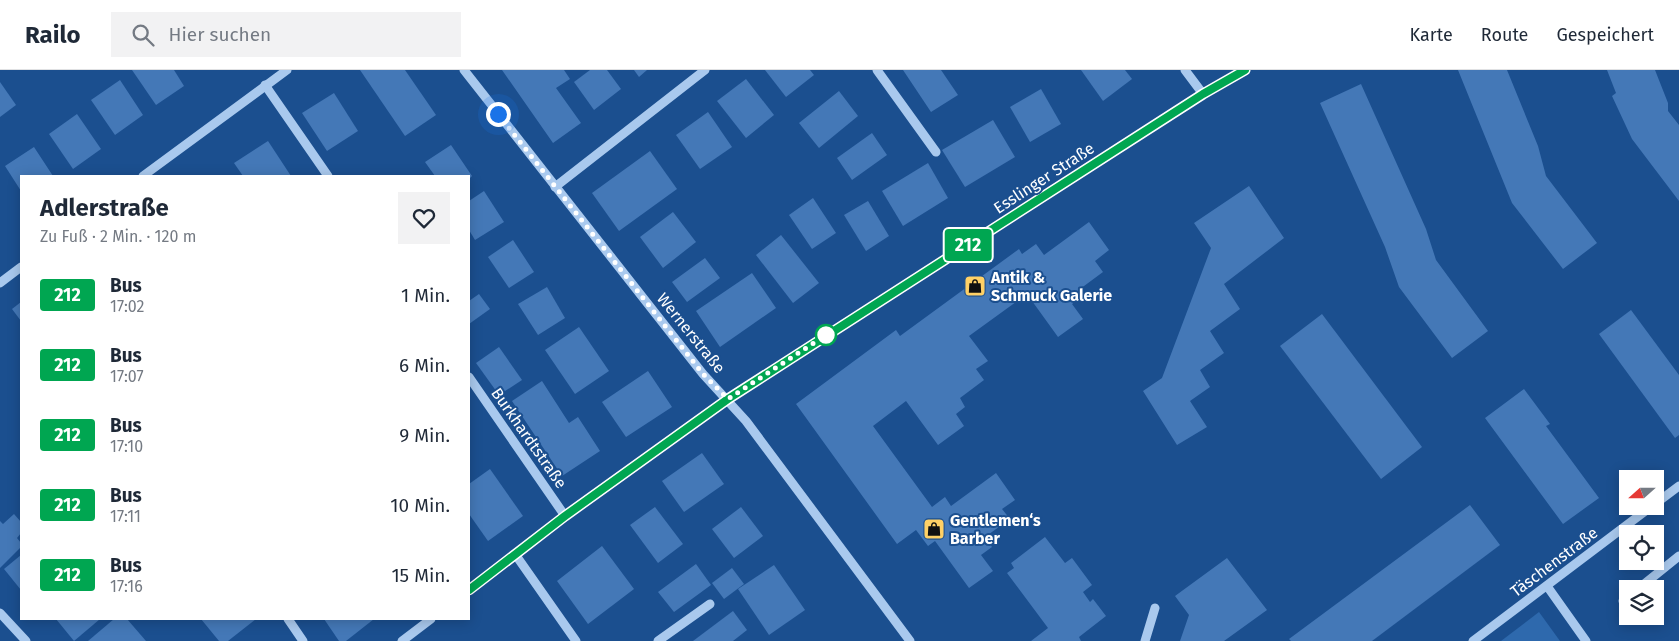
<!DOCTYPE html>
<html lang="de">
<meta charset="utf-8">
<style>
body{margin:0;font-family:"Fira Sans",sans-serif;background:#f2f2f3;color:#1f2937;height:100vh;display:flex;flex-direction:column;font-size:19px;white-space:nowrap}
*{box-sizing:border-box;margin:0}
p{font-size:16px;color:#747a83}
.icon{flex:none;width:28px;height:28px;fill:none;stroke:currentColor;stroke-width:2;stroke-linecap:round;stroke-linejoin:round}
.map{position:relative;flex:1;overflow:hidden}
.sheet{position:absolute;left:20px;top:105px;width:450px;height:445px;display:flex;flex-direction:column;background:#fff;border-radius:0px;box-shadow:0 2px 12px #0003}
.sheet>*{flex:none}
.badge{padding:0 10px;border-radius:4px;font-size:18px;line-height:32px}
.needle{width:32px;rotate:249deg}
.fabs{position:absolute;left:1619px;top:400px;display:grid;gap:10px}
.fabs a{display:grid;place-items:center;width:45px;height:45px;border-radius:0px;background:#fff;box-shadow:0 2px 12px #0003;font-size:25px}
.you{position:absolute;width:25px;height:25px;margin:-12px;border:4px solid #fff;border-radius:50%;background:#1a73e8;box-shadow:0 0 0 8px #1a73e833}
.map>.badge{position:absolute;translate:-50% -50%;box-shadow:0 0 0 2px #fff}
.round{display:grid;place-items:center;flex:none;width:52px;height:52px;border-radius:0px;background:#f2f2f3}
.summary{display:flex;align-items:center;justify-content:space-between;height:85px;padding:0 20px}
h1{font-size:24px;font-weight:700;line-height:38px}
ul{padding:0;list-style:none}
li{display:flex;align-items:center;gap:15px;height:70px;padding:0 20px}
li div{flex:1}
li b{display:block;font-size:19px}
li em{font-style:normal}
li .badge{min-width:55px;font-weight:700;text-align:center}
header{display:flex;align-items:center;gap:30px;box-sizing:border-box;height:70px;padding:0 25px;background:#fff;border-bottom:1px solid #e0e1e3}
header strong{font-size:24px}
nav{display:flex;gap:28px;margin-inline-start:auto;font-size:18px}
.search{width:350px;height:45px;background:#f2f2f3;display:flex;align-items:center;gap:12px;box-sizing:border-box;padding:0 18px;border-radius:0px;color:#747a83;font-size:19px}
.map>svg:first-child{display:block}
</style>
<header>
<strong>Railo</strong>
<div class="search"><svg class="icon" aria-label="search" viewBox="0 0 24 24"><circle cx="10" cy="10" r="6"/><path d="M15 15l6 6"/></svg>Hier suchen</div>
<nav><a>Karte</a><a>Route</a><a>Gespeichert</a></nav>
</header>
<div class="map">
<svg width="1679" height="571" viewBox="0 0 1679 571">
<rect width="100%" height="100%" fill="#1b4f8f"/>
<path fill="#2e69ad" d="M1539,542L1560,571H1501Z"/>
<g fill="#4478b7">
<path d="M132,0H174L184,16L156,35Z"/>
<path d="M360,0H405L436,45L405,66Z"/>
<path d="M502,0H564L570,9L556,18L581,53L553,73Z"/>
<path d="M590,0H607L621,19L594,40L574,12Z"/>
<path d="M634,0H647L639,7Z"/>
<path d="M765,0H810L814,5L786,27Z"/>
<path d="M903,0H941L958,25L931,42Z"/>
<path d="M1081,0H1125L1132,9L1103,31Z"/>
<path d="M1458,0H1507L1538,76L1546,106L1597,173L1563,199L1512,133Z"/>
<path d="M1607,0H1655L1668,33V41L1679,55V131L1632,69L1612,26L1616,23Z"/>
<path d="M746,9L774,45L746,68L717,31Z"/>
<path d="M120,10L143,45L115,65L91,30Z"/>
<path d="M0,12L16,35L0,47Z"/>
<path d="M1361,14L1426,159L1436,190L1488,261L1452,288L1399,217L1385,177L1320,33Z"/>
<path d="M1041,19L1061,54L1030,72L1010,37Z"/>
<path d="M839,21L858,46L819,78L799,53Z"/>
<path d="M334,23L358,61L327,81L302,43Z"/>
<path d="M708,42L732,77L700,99L676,65Z"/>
<path d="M77,44L101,79L73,99L49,64Z"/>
<path d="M993,50L1015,87L965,117L942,80Z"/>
<path d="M872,63L887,85L852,110L837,88Z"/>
<path d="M268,71L291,106H243L234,93Z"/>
<path d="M451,75L472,106L469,109V106H435L425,92Z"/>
<path d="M34,77L53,106H21V121L5,96Z"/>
<path d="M650,81L677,119L619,161L592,123Z"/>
<path d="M928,93L948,128L903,156L882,121Z"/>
<path d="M1249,116L1284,168L1224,214L1240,239L1210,261L1224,283L1200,300L1210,317L1190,331L1207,357L1177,375L1143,321L1162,308L1211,178L1194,153Z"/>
<path d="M484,121L504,152L475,170L469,160V131Z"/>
<path d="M813,128L836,163L812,179L789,145Z"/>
<path d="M868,131L889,166L866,181L844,145Z"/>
<path d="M673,142L696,172L663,198L640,167Z"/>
<path d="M1089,152L1109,180L1095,191L1103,202L1080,219L1084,225L1072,234L1083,249L1058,267L1027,224L969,266L988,291L976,299L984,310L960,328L965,337L956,344L964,356L938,375L906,331L873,356L932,437L945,427L951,436L996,403L1015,430L1002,439L1010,449L985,467L992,477L981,485L993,501L969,518L935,471L928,476L916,460L897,474L796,334L896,260L900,266L1019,179L1022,184L1036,174L1044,185Z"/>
<path d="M781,165L819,213L793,233L756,185Z"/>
<path d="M513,170L534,202L509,218L488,187Z"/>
<path d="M705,188L720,208L687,232L672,212Z"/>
<path d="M752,203L776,238L720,277L696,241Z"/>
<path d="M547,217L565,248L538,265L518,234Z"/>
<path d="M479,224L490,239L469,254V231Z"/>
<path d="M21,232V251L12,239Z"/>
<path d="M1631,240L1679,305V365L1675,368L1599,264Z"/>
<path d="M1322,244L1422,377L1381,409L1280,276Z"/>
<path d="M579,257L609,301L575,324L545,280Z"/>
<path d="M499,277L522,310L499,325L476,293Z"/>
<path d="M648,301L672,337L626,367L602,332Z"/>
<path d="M542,311L569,353L578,347L600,381L562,406L512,331Z"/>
<path d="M1524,319L1550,354L1546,356L1599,428L1563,454L1485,348Z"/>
<path d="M702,383L724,414L684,442L662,411Z"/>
<path d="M490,399L523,446L488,471L469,444V414Z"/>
<path d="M1470,435L1500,475L1372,571H1291L1289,569Z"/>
<path d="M655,437L683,474L658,493L630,455Z"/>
<path d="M741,437L763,466L734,488L712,459Z"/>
<path d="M14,444L21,452V463L17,468L21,473V477L0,498V451L3,454Z"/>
<path d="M1045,467L1065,493L1072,488L1092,515L1083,522L1090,532L1093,529L1106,546L1079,567L1081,571H1031L1048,558L1007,503L1014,498L1011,493Z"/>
<path d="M602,476L634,519L588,554L557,511Z"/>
<path d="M21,485V520L4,499Z"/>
<path d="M1227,488L1267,540L1224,571H1180L1189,545L1175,526Z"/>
<path d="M696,494L711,515L674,542L658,522Z"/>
<path d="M774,495L805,540L769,565L738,519Z"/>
<path d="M732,498L744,514L724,529L712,513Z"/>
<path d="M733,541L747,560L733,571H693Z"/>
<path d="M56,549H100L74,571Z"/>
<path d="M114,549H127L146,571H88Z"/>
<path d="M201,549H256L228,571H219Z"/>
<path d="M324,549H374L346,571H339Z"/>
</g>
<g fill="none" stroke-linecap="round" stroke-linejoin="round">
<g stroke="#a9c9ee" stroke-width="9">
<path d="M464,0L703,304L746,351L910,571"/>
<path d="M877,0L936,82"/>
<path d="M1185,0L1203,24"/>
<path d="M265,15L328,106"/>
<path d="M143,106L287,0"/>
<path d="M555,117L705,0"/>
<path d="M0,213L21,197"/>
<path d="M469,307L565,446"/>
<path d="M1655,434L1679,416"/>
<path d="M515,484L576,571"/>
<path d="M1547,516L1586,571"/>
<path d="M1638,519L1679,486"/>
<path d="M469,520L565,446L728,329L1203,24L1245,0"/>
<path d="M1623,531L1628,527"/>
<path d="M0,543L26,571"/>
<path d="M288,549L303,571"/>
<path d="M402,571L431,549"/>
<path d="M658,571L710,534"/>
<path d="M1145,571L1155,538"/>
<path d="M1473,571L1652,436"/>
</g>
</g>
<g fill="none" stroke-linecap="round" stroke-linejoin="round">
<g stroke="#fff" stroke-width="11">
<path id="line" d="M469,520L565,446L728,329L1203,24L1245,0"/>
</g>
<use href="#line" stroke="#00a651" stroke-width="8"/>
<path stroke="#fff" stroke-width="5" stroke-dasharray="0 9" d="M498,44L703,304L728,329L826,265"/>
</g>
<defs>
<g id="shop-square" transform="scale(1.125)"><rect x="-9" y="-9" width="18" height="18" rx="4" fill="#ffd166" stroke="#1b4f8f"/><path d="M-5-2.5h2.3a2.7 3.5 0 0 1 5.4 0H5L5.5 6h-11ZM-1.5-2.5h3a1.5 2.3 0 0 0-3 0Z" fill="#111"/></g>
</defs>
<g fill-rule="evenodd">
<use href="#shop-square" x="975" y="216"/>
<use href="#shop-square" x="934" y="459"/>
</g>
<circle fill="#fff" stroke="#00a651" stroke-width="2.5" cx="826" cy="265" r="10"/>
<g text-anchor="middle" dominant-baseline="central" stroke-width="4" stroke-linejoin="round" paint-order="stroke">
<g font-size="16" fill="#fff" stroke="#1b4f8f">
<text transform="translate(1044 108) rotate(-33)">Esslinger Straße</text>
<text transform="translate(691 263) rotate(51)">Wernerstraße</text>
<text transform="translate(529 368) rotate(55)">Burkhardtstraße</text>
<text transform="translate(1554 492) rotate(-37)">Täschenstraße</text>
</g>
<g font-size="16" font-weight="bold" fill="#fff" stroke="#1b4f8f" text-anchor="start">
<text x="991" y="207">Antik &amp;<tspan x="991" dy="18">Schmuck Galerie</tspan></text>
<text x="950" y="450">Gentlemen‘s<tspan x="950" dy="18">Barber</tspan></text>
</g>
</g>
</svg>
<div class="fabs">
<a><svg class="needle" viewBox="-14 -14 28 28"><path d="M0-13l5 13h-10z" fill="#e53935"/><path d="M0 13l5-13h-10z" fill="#747a83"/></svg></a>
<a><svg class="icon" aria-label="locate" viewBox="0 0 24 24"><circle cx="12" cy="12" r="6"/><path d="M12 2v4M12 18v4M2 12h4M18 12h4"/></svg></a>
<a><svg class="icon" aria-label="layers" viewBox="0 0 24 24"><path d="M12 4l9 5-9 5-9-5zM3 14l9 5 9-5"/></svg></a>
</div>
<div class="you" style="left:498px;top:44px"></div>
<b class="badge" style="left:968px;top:175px;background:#00a651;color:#fff">212</b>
<section class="sheet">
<div class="summary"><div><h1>Adlerstraße</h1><p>Zu Fuß · 2 Min. · 120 m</p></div><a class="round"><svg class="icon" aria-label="heart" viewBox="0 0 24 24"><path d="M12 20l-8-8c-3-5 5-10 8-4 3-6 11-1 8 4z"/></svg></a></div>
<ul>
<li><span class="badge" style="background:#00a651;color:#fff">212</span><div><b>Bus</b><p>17:02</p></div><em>1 Min.</em></li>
<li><span class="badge" style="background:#00a651;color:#fff">212</span><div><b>Bus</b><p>17:07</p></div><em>6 Min.</em></li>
<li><span class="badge" style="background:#00a651;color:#fff">212</span><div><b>Bus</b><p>17:10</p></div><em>9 Min.</em></li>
<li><span class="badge" style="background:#00a651;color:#fff">212</span><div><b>Bus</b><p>17:11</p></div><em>10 Min.</em></li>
<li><span class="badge" style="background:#00a651;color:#fff">212</span><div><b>Bus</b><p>17:16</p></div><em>15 Min.</em></li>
</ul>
</section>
</div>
